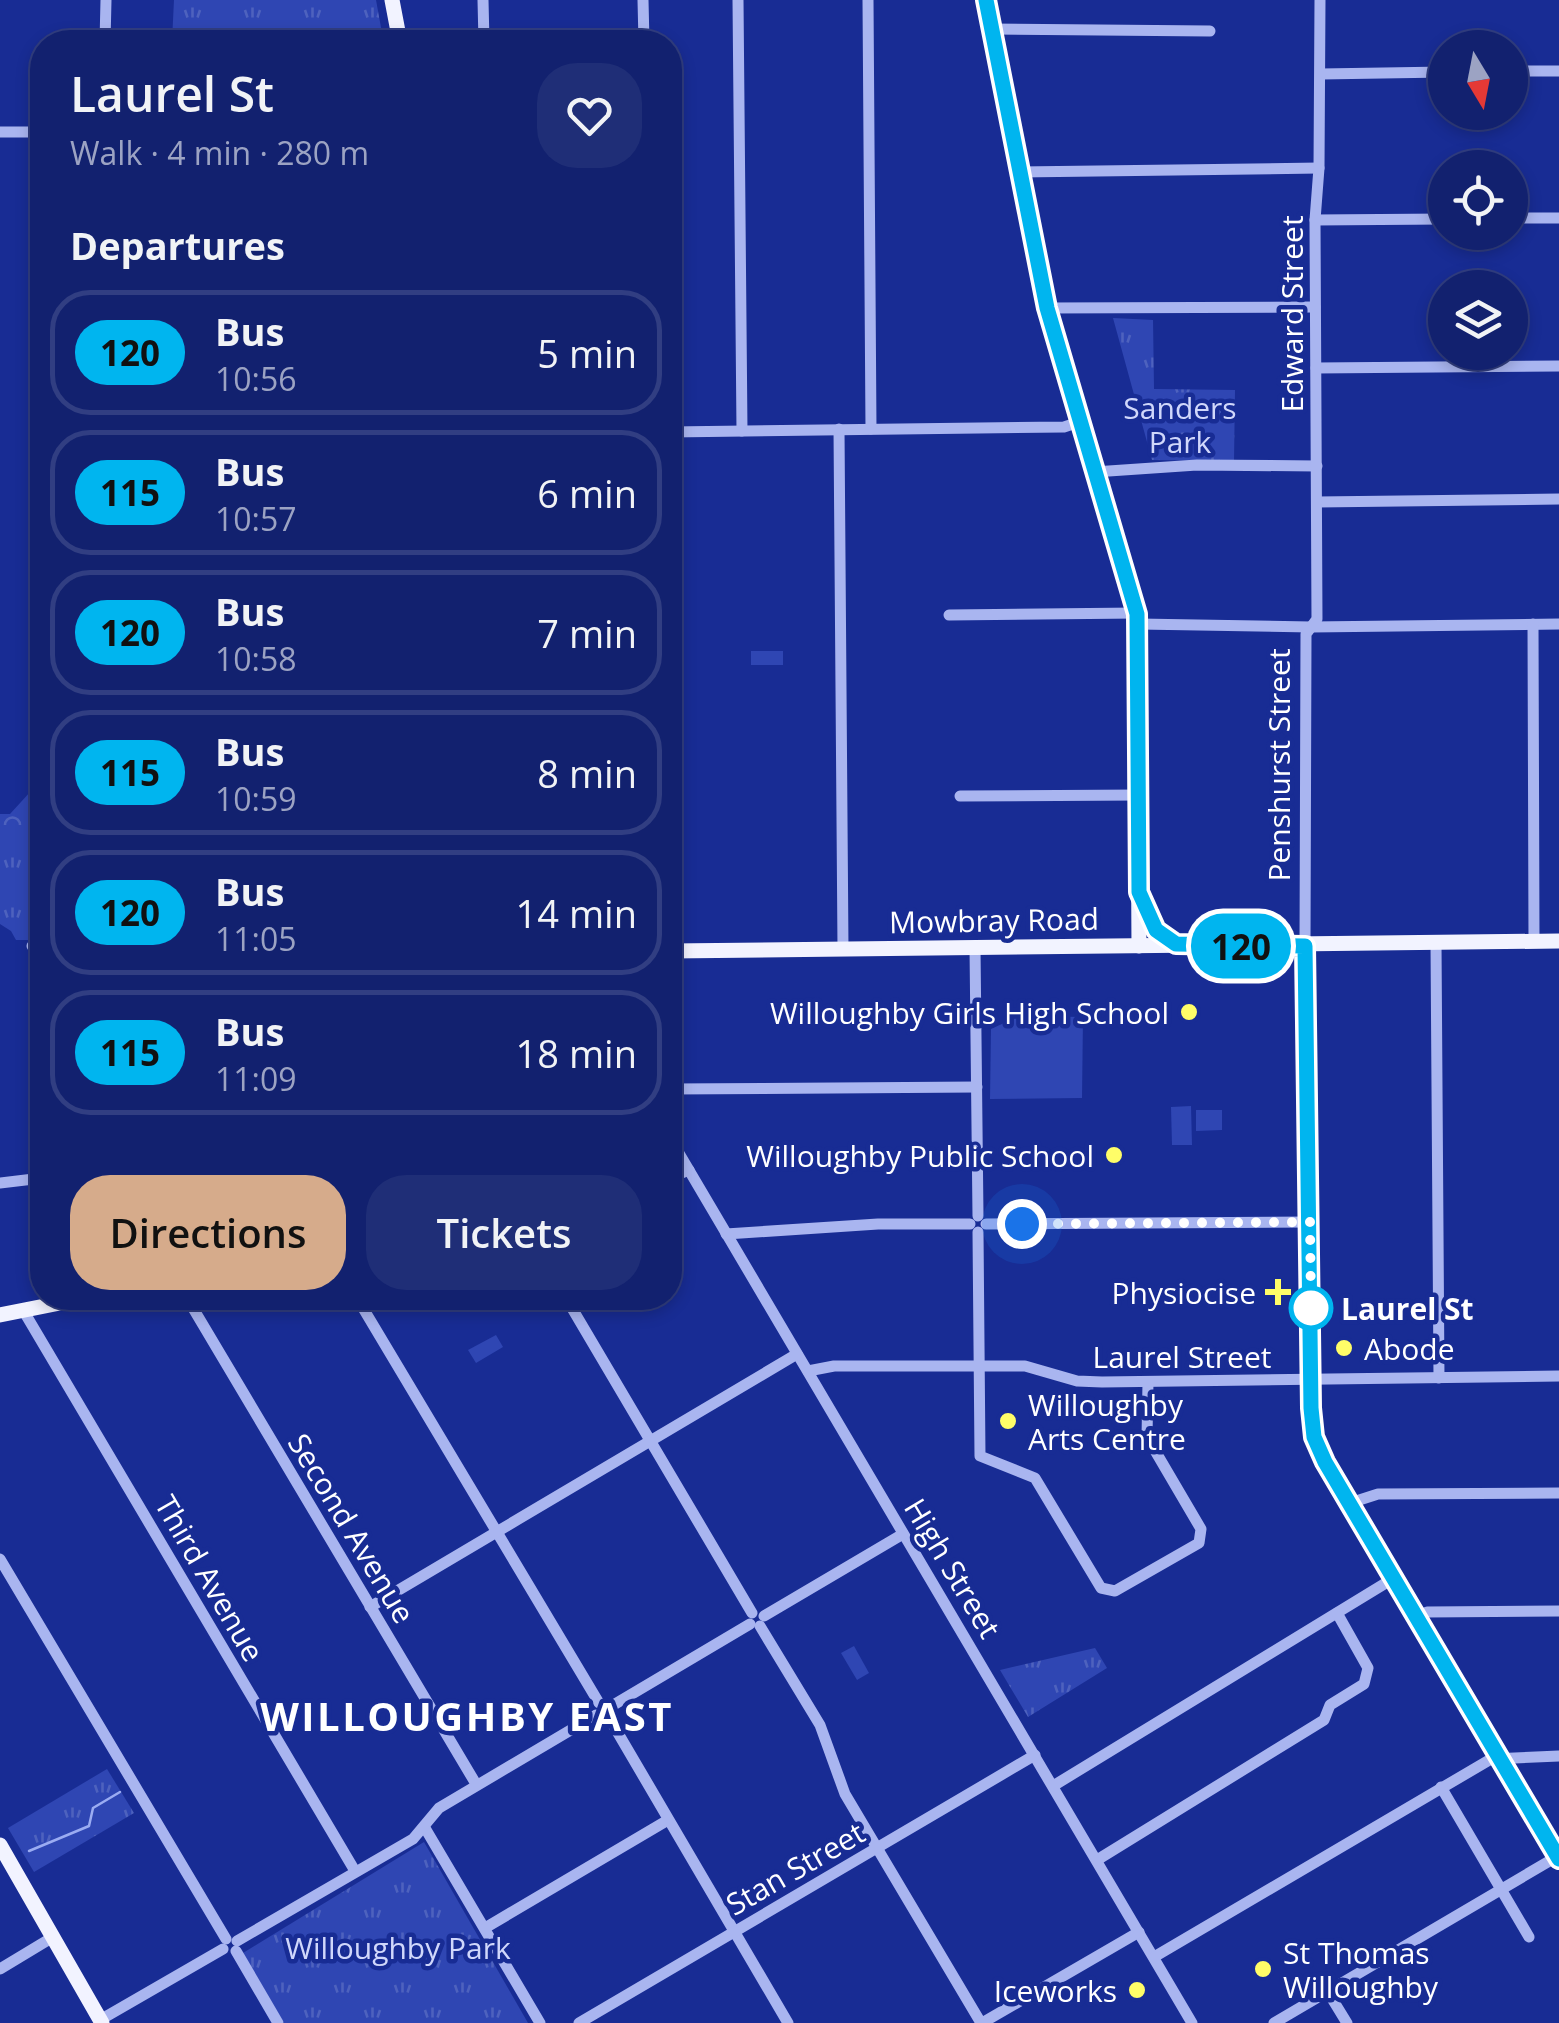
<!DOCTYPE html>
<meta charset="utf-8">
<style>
body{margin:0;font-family:"Open Sans",sans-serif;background:#1f2e77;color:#f1f3f6;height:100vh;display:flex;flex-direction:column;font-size:38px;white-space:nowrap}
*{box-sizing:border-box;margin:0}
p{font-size:32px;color:#9ca3c3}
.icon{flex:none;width:55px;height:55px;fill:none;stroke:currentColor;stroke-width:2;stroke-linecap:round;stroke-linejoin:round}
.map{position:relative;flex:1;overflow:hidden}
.drawer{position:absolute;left:30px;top:30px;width:652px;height:1280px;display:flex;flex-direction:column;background:#12216f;border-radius:40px;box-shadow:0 5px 15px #0003,0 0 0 2px #313e82}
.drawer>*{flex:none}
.badge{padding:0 20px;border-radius:32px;font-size:35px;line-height:65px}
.needle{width:65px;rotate:170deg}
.tools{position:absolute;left:1428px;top:30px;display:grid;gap:20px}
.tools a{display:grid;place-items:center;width:100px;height:100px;border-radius:50%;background:#12216f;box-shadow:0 5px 15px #0003,0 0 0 2px #313e82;font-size:50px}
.you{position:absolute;width:50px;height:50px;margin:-25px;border:8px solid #fff;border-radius:50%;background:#1a73e8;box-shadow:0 0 0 15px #1a73e833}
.map>.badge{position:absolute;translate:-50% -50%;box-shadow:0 0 0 5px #fff}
h2{padding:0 40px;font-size:38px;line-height:90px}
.round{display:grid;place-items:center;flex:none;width:105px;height:105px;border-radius:40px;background:#1f2e77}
.headline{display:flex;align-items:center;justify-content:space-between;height:170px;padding:0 40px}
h1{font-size:48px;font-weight:600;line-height:75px}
.cta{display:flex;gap:20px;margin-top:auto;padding:20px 40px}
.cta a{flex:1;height:115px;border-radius:40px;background:#d6ab8b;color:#111;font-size:40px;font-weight:600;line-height:115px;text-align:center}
.cta a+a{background:#1f2e77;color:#f1f3f6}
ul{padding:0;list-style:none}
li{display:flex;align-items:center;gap:30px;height:125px;margin:0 20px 15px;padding:0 20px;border:5px solid #313e82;border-radius:40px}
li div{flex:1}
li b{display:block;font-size:38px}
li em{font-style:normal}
li .badge{min-width:110px;font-weight:700;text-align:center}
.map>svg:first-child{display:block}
</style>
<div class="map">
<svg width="1559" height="2023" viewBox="0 0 1559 2023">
<defs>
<pattern id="forest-crowns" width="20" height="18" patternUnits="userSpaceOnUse" patternTransform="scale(2.5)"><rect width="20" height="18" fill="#2f46b3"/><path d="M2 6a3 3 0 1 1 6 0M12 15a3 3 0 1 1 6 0" fill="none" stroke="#4e62be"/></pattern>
<pattern id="park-tufts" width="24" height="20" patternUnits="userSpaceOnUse" patternTransform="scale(2.5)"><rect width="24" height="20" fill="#2f46b3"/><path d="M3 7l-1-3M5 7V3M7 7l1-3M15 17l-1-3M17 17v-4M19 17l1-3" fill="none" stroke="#4e62be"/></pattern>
</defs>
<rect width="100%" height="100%" fill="#182c94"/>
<g fill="#2f46b3">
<rect x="751" y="651" width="32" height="14"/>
<path d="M1019,1016L1083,1017L1082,1098L990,1099L991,1029Z"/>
<path d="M1191,1106L1192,1145H1172L1171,1107Z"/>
<path d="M1196,1110H1222V1130L1196,1131Z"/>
<path d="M496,1335L503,1347L476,1363L468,1350Z"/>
<path d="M854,1646L869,1673L857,1680L841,1653Z"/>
</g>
<path fill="url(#forest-crowns)" d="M42,779V858H0V814H10Z"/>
<g fill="url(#park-tufts)">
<path d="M174,0H376L382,33L373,42H172Z"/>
<path d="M1113,318L1153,320L1154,389L1235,390L1234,461L1152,460Z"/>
<path d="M42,828V933H39V940H16L11,931L0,924V836Z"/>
<path d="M1095,1648L1107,1668L1028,1717L1000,1670Z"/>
<path d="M107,1769L134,1813L34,1872L8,1828Z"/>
<path d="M424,1842L528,2023H284L243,1953Z"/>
</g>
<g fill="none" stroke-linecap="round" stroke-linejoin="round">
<path stroke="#9bacf2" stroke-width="2.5" d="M29,1851L89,1826L93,1808L120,1792"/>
<g stroke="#a9b5f0" stroke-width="11">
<path d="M483,0L484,42"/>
<path d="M643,0L644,42"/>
<path d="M738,0L742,431"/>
<path d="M868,0L871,429"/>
<path d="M991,29L1210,31"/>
<path d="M105,42L106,0"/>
<path d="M1510,71H1559"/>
<path d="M1321,74L1445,72"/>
<path d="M0,132H42"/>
<path d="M1019,172L1319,168"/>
<path d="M1510,218H1559"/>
<path d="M1315,220L1445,219"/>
<path d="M1047,308L1315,307"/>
<path d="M1316,368L1559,366"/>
<path d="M839,429L843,949"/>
<path d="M670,432L1064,427L1079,422"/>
<path d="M1094,472L1197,465L1317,466"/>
<path d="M1317,502L1559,499"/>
<path d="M949,615L1137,613"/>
<path d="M1139,624L1311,627L1559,624"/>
<path d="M1533,624L1534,942"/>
<path d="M960,796L1140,795"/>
<path d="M1436,943L1439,1378"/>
<path d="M32,946H42"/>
<path d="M1305,946L1306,634L1317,619L1315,220L1319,168L1320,0"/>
<path d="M975,948L978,1216"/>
<path d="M670,1089L977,1087"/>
<path d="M670,1138L1192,2023"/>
<path d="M670,1178L689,1170"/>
<path d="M0,1183L42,1178"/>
<path d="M986,1224L1310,1222"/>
<path d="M978,1232L980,1456L1035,1478L1101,1588L1115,1591L1199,1543L1201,1529L1147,1437L1148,1382"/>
<path d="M726,1234L878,1224H970"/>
<path d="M187,1298L476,1784"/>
<path d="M357,1298L599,1703"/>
<path d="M566,1298L752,1613"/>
<path d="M23,1310L355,1871"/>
<path d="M808,1371L834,1366H1025L1077,1381L1102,1382L1559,1376"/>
<path d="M1350,1503L1378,1494L1559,1493"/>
<path d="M0,1559L226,1939"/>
<path d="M370,1607L797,1354"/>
<path d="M764,1616L903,1534"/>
<path d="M1417,1616L1427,1612L1559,1611"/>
<path d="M760,1626L820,1725L845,1794L981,2023"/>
<path d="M610,1707L750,1624"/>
<path d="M608,1716L788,2023"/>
<path d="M1053,1786L1394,1578"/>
<path d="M1441,1787L1529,1937"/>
<path d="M425,1828L540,2023"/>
<path d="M1097,1860L1324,1720L1330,1705L1364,1684L1368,1668L1337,1613"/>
<path d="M485,1928L668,1820"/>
<path d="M237,1941L413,1839L439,1808L596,1715"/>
<path d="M236,1951L278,2023"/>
<path d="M1154,1957L1491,1759L1559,1756"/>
<path d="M0,1969L53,1937"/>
<path d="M1328,1992L1347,2023"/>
<path d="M100,2020L223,1949"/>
<path d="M579,2023L1035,1755"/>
<path d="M982,2023L1139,1932"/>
<path d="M1274,2023L1558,1856"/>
</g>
<g stroke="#f2f3ff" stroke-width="15">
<path d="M392,0L400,42"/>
<path d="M986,0L1047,308L1137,613L1139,946"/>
<path d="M1143,900L1156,929L1181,945"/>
<path d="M1305,946L1311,1408L1314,1437L1325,1463L1559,1859"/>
<path d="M670,951L1559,941"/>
<path d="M0,1315L85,1298"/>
<path d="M0,1845L102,2023"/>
</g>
</g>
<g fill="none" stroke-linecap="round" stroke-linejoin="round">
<g stroke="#fff" stroke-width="22">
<path id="line" d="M986,0L1047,308L1137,614L1139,892L1156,930L1176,944L1305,946L1311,1408L1314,1437L1325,1462L1559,1859"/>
</g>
<use href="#line" stroke="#00b5ef" stroke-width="15"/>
<path stroke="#fff" stroke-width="10" stroke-dasharray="0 18" d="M1022,1224L1310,1222L1311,1308"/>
</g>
<g fill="#fffd68" stroke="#182c94" stroke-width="4">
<circle cx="1189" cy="1012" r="10"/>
<circle cx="1114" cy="1155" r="10"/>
<path d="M1273 1277h10v10h10v10h-10v10h-10v-10h-10v-10h10z"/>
<circle cx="1344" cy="1348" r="10"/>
<circle cx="1008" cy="1421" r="10"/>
<circle cx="1263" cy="1969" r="10"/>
<circle cx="1137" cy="1990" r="10"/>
</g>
<circle fill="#fff" stroke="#00b5ef" stroke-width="5" cx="1311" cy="1308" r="20"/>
<g text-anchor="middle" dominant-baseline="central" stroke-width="9" stroke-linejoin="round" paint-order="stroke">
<g font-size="30" fill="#fff" stroke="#182c94">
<text transform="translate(1291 314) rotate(-90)">Edward Street</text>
<text transform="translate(1278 765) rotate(-90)">Penshurst Street</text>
<text transform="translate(994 920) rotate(-1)">Mowbray Road</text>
<text x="1182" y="1356">Laurel Street</text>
<text transform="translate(352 1528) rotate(59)">Second Avenue</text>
<text transform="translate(953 1568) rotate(59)">High Street</text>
<text transform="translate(210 1578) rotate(60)">Third Avenue</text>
<text transform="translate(795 1868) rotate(-30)">Stan Street</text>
</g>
<g font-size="30" fill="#d0d7fb" stroke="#182c94">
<text x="1180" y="407">Sanders<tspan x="1180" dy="34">Park</tspan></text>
<text x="398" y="1947">Willoughby Park</text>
</g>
<g font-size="30" fill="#fff" stroke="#182c94" text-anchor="end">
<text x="1169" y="1012">Willoughby Girls High School</text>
<text x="1094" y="1155">Willoughby Public School</text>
<text x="1256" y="1292">Physiocise</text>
<text x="1364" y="1348" text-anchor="start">Abode</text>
<text x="1028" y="1404" text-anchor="start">Willoughby<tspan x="1028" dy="34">Arts Centre</tspan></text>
<text x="1283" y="1952" text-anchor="start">St Thomas<tspan x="1283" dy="34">Willoughby</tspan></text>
<text x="1117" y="1990">Iceworks</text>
</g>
<g font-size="30" font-weight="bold" fill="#fff" stroke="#182c94" text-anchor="start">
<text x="1341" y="1308">Laurel St</text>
</g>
<g font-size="40" font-weight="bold" letter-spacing="2.5" fill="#fff" stroke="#182c94">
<text x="467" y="1715">WILLOUGHBY EAST</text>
</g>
</g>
</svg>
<div class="tools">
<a><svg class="needle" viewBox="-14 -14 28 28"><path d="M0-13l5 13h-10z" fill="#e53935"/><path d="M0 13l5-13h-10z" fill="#9ca3c3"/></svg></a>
<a><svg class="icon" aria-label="locate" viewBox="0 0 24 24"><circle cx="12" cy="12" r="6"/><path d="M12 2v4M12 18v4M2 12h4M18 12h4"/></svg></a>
<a><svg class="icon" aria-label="layers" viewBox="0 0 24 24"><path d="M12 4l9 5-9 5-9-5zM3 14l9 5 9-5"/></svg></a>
</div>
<div class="you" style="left:1022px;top:1224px"></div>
<b class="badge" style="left:1241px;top:946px;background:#00b5ef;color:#111">120</b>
<section class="drawer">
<div class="headline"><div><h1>Laurel St</h1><p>Walk · 4 min · 280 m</p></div><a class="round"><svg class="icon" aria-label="heart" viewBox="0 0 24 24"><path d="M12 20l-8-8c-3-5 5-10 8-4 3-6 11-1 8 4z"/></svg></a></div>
<h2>Departures</h2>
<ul>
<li><span class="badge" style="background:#00b5ef;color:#111">120</span><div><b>Bus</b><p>10:56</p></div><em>5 min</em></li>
<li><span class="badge" style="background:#00b5ef;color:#111">115</span><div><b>Bus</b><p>10:57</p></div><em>6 min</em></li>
<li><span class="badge" style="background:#00b5ef;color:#111">120</span><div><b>Bus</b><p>10:58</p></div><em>7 min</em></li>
<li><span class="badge" style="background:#00b5ef;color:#111">115</span><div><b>Bus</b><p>10:59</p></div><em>8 min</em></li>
<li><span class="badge" style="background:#00b5ef;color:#111">120</span><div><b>Bus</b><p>11:05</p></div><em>14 min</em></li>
<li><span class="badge" style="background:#00b5ef;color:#111">115</span><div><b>Bus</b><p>11:09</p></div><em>18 min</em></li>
</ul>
<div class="cta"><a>Directions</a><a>Tickets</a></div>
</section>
</div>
